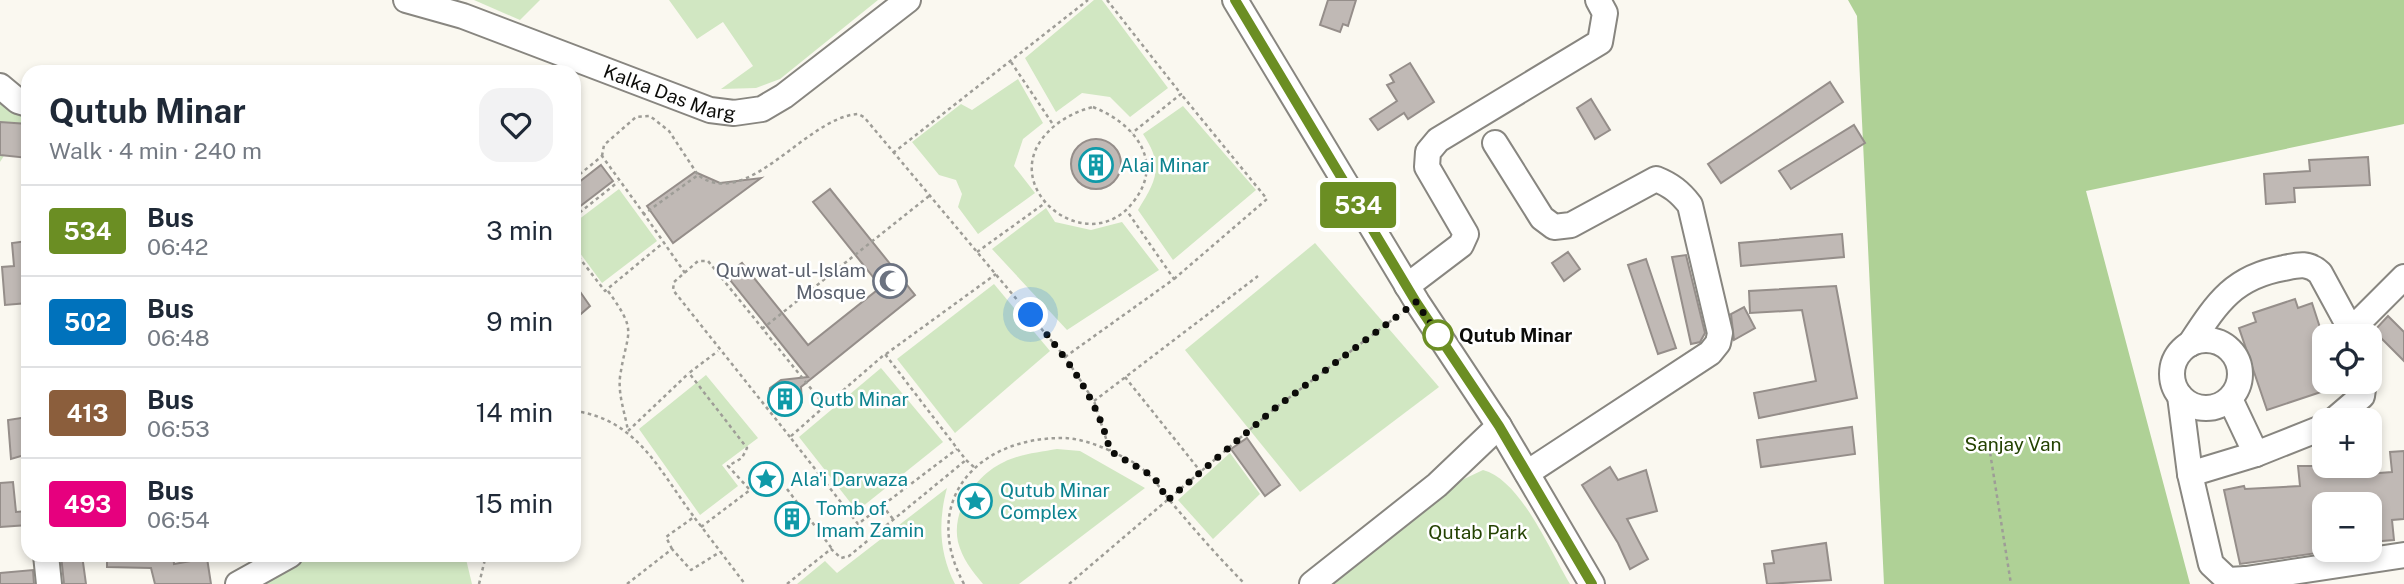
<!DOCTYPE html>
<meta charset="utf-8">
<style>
body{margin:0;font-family:"Public Sans",sans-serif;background:#f2f2f3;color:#1f2937;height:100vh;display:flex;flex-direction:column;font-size:26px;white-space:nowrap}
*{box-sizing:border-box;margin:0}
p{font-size:23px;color:#747a83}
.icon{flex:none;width:38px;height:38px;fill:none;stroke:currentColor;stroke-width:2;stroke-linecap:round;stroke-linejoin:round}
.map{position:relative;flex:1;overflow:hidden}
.panel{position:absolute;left:21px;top:65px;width:560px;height:497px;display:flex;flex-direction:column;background:#fff;border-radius:21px;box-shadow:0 4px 10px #0003}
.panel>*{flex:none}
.badge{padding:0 14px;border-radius:5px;font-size:24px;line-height:46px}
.buttons{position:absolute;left:2312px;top:324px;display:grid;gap:14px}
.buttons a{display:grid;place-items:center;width:70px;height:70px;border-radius:14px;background:#fff;box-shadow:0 4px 10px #0003;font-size:35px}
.you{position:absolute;width:35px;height:35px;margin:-18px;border:5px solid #fff;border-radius:50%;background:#1a73e8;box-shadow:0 0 0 10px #1a73e833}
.map>.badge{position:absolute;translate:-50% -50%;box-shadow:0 0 0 4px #fff}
.round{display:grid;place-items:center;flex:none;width:74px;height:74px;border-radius:21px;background:#f2f2f3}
.overview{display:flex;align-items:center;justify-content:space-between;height:119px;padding:0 28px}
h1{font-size:33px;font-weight:700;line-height:52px}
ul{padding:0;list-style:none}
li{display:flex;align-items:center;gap:21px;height:91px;padding:0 28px;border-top:2px solid #e0e1e3}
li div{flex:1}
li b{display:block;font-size:26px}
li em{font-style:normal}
li .badge{min-width:77px;font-weight:700;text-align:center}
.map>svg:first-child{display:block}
</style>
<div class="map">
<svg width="2404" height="584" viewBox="0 0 2404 584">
<rect width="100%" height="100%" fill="#faf8f0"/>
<g fill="#d1e7c2">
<path d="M474,0H540L520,20Z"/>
<path d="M669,0H878L780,79L756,88L721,89L753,66L723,22L697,39Z"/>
<path d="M1094,0H1102L1168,88L1130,117L1110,97L1082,93L1056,112L1025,58Z"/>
<path d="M1018,79L1043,123L1023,139L1014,166L1035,193L978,234L958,207L962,194L956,180L939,175L912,142L961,104L972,110Z"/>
<path d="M0,89L28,113V118L0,162Z"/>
<path d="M1183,106L1256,190L1173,260L1138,210C1157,179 1164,166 1143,134Z"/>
<path d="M619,189L657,241L602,283L574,245V223Z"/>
<path d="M1046,208L1055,222L1091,230L1122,222L1159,270L1067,330L992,249Z"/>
<path d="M1315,243L1439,387L1300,492L1185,350Z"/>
<path d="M994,284L1050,351L955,433L897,359Z"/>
<path d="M881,368L943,442L857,511L799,437Z"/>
<path d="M706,375L758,438L722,465L738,486L700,515L639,429Z"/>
<path d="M1057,449L1080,451L1145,488L1019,584H983C972,571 962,558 958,542C951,510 976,475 1004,462C1020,454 1040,452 1057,449Z"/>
<path d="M1230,453L1260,494L1213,539L1178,500Z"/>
<path d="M1483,470C1521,480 1550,551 1570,584H1318L1464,479Z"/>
<path d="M947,488C938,521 939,553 955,584H797L825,561L837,573Z"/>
<path d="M284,555H465L472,584H251Z"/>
</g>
<path fill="#afd196" d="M1848,0H2404V124L2086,191L2190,584H1884L1857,16Z"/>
<g fill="#c0b9b5" stroke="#958e8a" stroke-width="2">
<path d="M1328,0H1356L1348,26L1343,24L1340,32L1320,25Z"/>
<path d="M1410,63L1434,102L1408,119L1404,113L1378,130L1370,119L1397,101L1387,85L1394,82L1390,75Z"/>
<path d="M1830,82L1843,102L1721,183L1708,164Z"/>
<path d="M1591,99L1610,130L1595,139L1577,108Z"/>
<path d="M0,122L28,124V158L0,155Z"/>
<path d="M1854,125L1865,143L1791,189L1779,171Z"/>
<circle cx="1096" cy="164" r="25"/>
<path d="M2368,157L2370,185L2294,188L2295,202L2266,204L2264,174L2310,171L2309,160Z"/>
<path d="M601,165L613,181L574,211V186Z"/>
<path d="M695,172L720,183L761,178L673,243L647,206Z"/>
<path d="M830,189L915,295L801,387L802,402L796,412L779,414L768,402L770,388L781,380L808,377L726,275L742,263L808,345L881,287L813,202Z"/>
<path d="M1842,234L1844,257L1741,266L1739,243Z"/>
<path d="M28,241V303L5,305L2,267L14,266L12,243Z"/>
<path d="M1568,252L1580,269L1564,281L1552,263Z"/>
<path d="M1686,255L1705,333L1700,342L1691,344L1672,257Z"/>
<path d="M1646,259L1676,348L1658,354L1628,265Z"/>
<path d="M574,283L590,306L574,320Z"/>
<path d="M1836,286L1857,398L1759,418L1754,393L1816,381L1802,310L1750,313L1749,291Z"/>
<path d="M2295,299L2298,308L2312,303L2324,340V391L2267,410L2239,328L2256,322L2253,313Z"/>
<path d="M1744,307L1755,328L1734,340L1731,314Z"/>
<path d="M2388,316L2404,332V361L2374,331Z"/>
<path d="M28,417V454L11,459L8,420Z"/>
<path d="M1852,427L1855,454L1761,467L1757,440Z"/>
<path d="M1247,438L1280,485L1265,496L1231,449Z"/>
<path d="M2404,451V519L2392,520L2394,540L2370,542V504H2323L2324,552L2240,564L2224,490L2244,486L2245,489L2300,486L2298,466H2338L2339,476L2392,472L2390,452Z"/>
<path d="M1610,467L1618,480L1646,470L1657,511L1627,519L1648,559L1630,569L1618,543L1582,485Z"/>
<path d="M13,482L16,512L27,511L28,525L0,527V483Z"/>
<path d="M794,506L806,522L791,533L779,517Z"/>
<path d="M1826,543L1831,580L1767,584L1764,564L1774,563L1772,551Z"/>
<path d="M61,555H82L86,584H64Z"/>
<path d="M107,555H173L174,564L207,558L211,584H155L151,568L107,567Z"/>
<path d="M33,570L34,584H0V573Z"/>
</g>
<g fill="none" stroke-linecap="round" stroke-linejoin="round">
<g stroke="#888680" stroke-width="28">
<g id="minor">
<path id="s1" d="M406,0L463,16L710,110L734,113L762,109L784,96L908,0"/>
<path d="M1235,0L1417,302L1499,426L1592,584"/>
<path d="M0,86L18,101L28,104"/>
<path d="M1495,143L1542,218L1554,227L1571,225L1656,179C1671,185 1680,192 1690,205L1720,333L1718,343L1710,353L1527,473"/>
<path d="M1407,286L1461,245L1466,234L1427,167L1428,152L1438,140L1600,42L1605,13L1598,0"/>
<circle cx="2206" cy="374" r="34"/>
<path d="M2190,344C2217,303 2233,277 2284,268C2298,265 2308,262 2320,273L2351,330L2404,277"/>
<path d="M2180,396L2190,474"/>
<path d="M2230,399L2256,454L2190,474L2211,564L2228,580L2246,579"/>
<path d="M2334,420L2362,396L2364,382"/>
<path d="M2256,454L2324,427"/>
<path d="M46,555L49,584"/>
<path d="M238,584L290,555"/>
<path d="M1312,584L1437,485L1499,426"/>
<path d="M2247,584L2246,579L2404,555"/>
</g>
</g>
<g stroke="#9e9d97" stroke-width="2.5" stroke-dasharray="3.5 3.5" stroke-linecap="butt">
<path d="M1107,0L1181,94L1132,133"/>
<path d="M1011,62L1054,126"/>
<path d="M1093,107C1134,123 1165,161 1134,201C1089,262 995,188 1047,133C1059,120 1076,111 1093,107Z"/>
<path d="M893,153L1088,0"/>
<path d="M602,156L604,145L636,117L650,116L669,131L698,175"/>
<path d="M574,179L602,156L644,214"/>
<path d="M574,217L618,182"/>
<path d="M574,251L605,291L663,243"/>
<path d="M977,252L1045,203"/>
<path d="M685,273L644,214L698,175C748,212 806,117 858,114L864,117L1065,357L1094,401L1110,451"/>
<path d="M1174,279L1267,199L1181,94"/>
<path d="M608,291C639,334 627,329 620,377C618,395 625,413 628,431"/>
<path d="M762,329L929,196"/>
<path d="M886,354L996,274"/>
<path d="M1065,357L1174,279L1127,211"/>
<path d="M1125,377L1201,472"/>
<path d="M1094,401L1258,276"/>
<path d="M825,406L790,437L858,524L957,449"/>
<path d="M574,411C637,419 659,470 694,517"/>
<path d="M628,431L689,373"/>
<path d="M790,437L673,290L674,282L698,261H708L825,406L885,354L966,460L975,468"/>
<path d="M1989,446L2011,584"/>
<path d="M787,489L833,550"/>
<path d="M882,505L893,519"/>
<path d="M701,527L750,490L728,466L742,458L747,448L689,373L718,351"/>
<path d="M672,549L666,537L694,517L745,584"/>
<path d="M479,584L486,555"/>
<path d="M627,584L672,549L691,570L720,552"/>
<path d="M787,584L831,549L841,558L849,556L966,460"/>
<path d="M964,584C919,501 977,437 1064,438C1087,439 1110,450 1129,460C1152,472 1161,491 1177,509C1199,535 1221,560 1245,584"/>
<path d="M1069,584L1274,409L1400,314"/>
</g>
<use href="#minor" stroke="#fff" stroke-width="24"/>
</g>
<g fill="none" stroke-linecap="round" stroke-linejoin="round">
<g stroke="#fff" stroke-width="16">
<path id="line" d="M1235,0L1416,302L1499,426L1592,584"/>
</g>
<use href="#line" stroke="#6b8e23" stroke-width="10"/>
<path stroke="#0c0c09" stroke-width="7" stroke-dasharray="0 12.6" d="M1031,315C1066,358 1097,396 1110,451L1154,477L1168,500L1274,409L1416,302L1444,343L1438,335"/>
</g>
<defs>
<g id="building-ring" transform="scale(1.75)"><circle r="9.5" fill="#fff" stroke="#0f9aa8" stroke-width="1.5"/><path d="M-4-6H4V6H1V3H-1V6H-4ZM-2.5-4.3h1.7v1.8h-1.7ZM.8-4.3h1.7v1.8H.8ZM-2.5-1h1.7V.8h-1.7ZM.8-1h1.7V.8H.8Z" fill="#0f9aa8"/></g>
<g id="mosque-ring" transform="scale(1.75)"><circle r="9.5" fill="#fff" stroke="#6b7280" stroke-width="1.5"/><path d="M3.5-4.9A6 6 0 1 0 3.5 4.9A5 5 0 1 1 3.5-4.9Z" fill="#6b7280"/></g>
<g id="sight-ring" transform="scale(1.75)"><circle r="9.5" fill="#fff" stroke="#0f9aa8" stroke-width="1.5"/><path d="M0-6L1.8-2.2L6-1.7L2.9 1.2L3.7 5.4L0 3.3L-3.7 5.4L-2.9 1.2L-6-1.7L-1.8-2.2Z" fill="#0f9aa8"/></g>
</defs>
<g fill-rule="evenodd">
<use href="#building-ring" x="1096" y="165"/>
<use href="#mosque-ring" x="890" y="281"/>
<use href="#building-ring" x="785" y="399"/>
<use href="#sight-ring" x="766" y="479"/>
<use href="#sight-ring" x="975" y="501"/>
<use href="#building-ring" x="792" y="519"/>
</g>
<circle fill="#fff" stroke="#6b8e23" stroke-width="3.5" cx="1438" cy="335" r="14"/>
<g text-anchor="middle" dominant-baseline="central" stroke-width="5" stroke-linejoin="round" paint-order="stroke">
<g font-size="19" fill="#0c0c09" stroke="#fff">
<text stroke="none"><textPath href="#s1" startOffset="280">Kalka Das Marg</textPath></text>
</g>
<g font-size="19" fill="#0d838f" stroke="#fff" text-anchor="start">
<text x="1120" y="165">Alai Minar</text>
<text x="810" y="399">Qutb Minar</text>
<text x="790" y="479">Ala'i Darwaza</text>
<text x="1000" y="490">Qutub Minar<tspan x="1000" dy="22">Complex</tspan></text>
<text x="816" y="508">Tomb of<tspan x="816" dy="22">Imam Zamin</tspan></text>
</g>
<g font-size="19" fill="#5b616d" stroke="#fff" text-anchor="end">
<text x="866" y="270">Quwwat-ul-Islam<tspan x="866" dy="22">Mosque</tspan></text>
</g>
<g font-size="19" font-weight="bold" fill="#0c0c09" stroke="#fff" text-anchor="start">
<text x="1459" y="335">Qutub Minar</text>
</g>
<g font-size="19" fill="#244202" stroke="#fff">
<text x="2013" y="444">Sanjay Van</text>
<text x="1478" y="532">Qutab Park</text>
</g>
</g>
</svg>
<div class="buttons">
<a><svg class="icon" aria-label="locate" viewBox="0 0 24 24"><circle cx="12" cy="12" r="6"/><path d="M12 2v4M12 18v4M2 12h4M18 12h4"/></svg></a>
<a>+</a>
<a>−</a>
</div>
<div class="you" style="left:1031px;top:315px"></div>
<b class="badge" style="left:1358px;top:205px;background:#6b8e23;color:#fff">534</b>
<section class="panel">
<div class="overview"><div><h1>Qutub Minar</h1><p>Walk · 4 min · 240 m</p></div><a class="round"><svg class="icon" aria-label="heart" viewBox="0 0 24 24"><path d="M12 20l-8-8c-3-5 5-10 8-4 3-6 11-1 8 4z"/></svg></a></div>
<ul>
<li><span class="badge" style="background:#6b8e23;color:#fff">534</span><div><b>Bus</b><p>06:42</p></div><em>3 min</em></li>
<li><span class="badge" style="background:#0072bc;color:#fff">502</span><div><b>Bus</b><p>06:48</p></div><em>9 min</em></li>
<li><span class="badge" style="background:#8b5e3c;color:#fff">413</span><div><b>Bus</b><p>06:53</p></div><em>14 min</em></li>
<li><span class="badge" style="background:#e6007e;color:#fff">493</span><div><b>Bus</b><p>06:54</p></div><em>15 min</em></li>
</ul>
</section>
</div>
